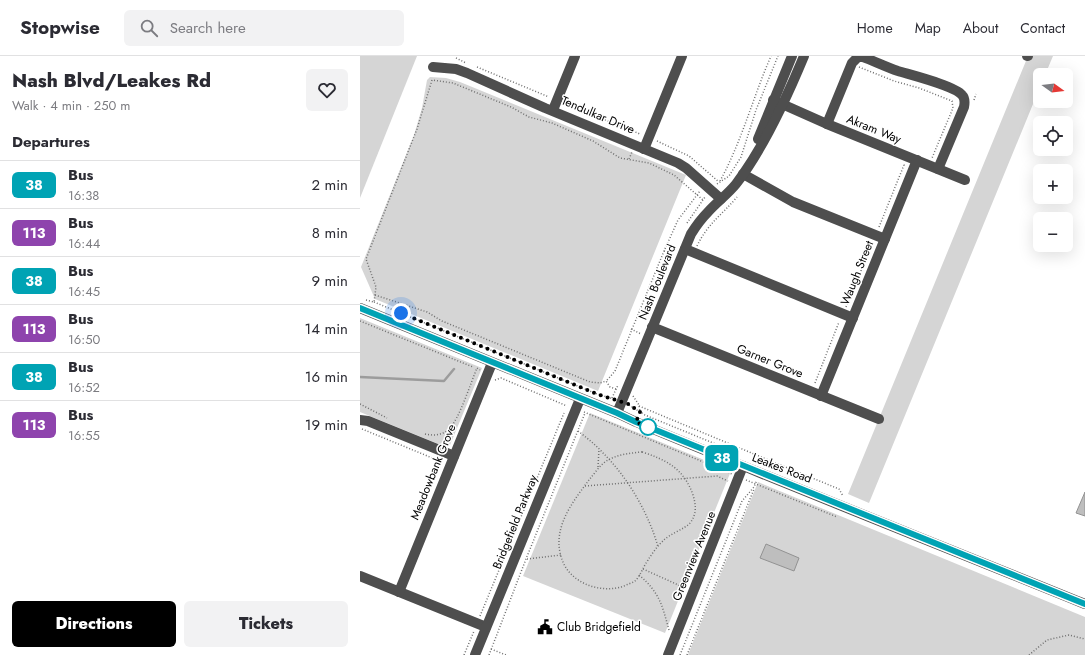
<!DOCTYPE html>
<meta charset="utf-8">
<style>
body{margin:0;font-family:Jost,sans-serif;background:#f2f2f3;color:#2b2b33;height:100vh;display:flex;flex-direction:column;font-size:15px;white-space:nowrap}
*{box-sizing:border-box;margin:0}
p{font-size:13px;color:#7c7c81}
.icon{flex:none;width:22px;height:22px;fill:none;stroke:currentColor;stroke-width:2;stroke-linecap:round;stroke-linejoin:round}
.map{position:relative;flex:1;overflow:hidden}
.panel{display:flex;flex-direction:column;background:#fff;width:360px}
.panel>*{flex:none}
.badge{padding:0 8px;border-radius:6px;font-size:14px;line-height:26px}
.needle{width:26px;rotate:105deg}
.controls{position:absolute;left:673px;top:12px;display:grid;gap:8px}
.controls a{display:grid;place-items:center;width:40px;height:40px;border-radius:6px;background:#fff;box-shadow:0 4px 16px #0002;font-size:20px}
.you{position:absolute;width:20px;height:20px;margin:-10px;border:3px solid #fff;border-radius:50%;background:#1a73e8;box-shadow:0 0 0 6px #1a73e833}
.map>.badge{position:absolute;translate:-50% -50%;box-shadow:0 0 0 2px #fff}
h2{padding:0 12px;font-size:15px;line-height:36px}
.round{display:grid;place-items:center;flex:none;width:42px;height:42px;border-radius:6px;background:#f2f2f3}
.summary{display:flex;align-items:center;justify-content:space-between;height:68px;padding:0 12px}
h1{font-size:19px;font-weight:800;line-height:30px}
.button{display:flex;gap:8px;margin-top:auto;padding:8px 12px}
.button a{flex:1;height:46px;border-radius:6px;background:#000;color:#fff;font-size:16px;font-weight:800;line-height:46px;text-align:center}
.button a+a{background:#f2f2f3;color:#2b2b33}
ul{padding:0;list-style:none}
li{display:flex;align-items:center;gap:12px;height:48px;padding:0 12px;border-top:1px solid #e1e1e2}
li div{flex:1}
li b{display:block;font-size:15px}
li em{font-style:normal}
li .badge{min-width:44px;font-weight:700;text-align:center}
header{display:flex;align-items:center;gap:24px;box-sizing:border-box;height:56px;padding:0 20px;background:#fff;border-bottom:1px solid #e1e1e2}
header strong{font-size:19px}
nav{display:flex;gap:22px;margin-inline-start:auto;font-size:14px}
.search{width:280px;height:36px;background:#f2f2f3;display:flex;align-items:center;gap:10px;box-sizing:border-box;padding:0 14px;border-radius:6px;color:#7c7c81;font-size:15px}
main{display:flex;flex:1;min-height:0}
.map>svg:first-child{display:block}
</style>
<header>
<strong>Stopwise</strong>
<div class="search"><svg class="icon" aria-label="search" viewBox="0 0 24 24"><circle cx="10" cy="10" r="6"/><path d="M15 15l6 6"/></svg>Search here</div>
<nav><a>Home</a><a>Map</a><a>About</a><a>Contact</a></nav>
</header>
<main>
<section class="panel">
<div class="summary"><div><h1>Nash Blvd/Leakes Rd</h1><p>Walk · 4 min · 250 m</p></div><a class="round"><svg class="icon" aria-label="heart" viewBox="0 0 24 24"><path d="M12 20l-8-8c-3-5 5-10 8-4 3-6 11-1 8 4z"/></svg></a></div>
<h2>Departures</h2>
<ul>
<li><span class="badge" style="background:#00a3b4;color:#fff">38</span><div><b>Bus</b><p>16:38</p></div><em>2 min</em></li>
<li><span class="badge" style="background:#8e44ad;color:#fff">113</span><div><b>Bus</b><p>16:44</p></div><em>8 min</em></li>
<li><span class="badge" style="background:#00a3b4;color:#fff">38</span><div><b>Bus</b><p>16:45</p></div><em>9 min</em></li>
<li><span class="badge" style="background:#8e44ad;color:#fff">113</span><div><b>Bus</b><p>16:50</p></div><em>14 min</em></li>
<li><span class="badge" style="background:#00a3b4;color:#fff">38</span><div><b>Bus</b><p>16:52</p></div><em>16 min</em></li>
<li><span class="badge" style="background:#8e44ad;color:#fff">113</span><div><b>Bus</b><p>16:55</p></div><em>19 min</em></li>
</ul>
<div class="button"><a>Directions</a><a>Tickets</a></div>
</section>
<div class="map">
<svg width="725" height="599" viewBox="0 0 725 599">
<rect width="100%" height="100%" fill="#fff"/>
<g fill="#d5d5d5">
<path d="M0,0H57L0,142Z"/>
<path d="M668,0H693L685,19H680V31L509,447L488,438Z"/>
<path d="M70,21L86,22L100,26L326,119L238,335L15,243L1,211L54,79L62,52L67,24Z"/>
<path d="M0,262L122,312L90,389L86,391L0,356Z"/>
<path d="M230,357L371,415L305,577L163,520Z"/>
<path d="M398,426L725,561V599H328Z"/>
</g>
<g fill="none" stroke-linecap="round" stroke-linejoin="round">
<path stroke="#9c9c9c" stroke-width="2.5" d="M0,321L84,325L94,313"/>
</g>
<g fill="#bebebe" stroke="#929292">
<path d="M725,436V460L716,457Z"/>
<path d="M406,488L439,502L434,515L400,502Z"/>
</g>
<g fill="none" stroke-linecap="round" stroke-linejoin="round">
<g stroke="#707070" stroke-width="1.5" stroke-dasharray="1 2" stroke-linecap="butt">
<path d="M96,2L106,7"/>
<path d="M117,11L189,41"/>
<path d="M499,11L534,25L559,32L592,45L593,52L572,102"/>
<path d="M614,44L616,38"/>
<path d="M206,48L280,78"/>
<path d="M297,85L329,100L359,126"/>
<path d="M269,103L272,96"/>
<path d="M360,125C382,85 393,41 411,0"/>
<path d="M357,128L369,120L381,101L396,54L418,0"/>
<path d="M327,167L345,141"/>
<path d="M519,171L544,109H543"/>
<path d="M337,190C348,167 362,159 377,141"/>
<path d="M304,195L313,199"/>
<path d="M15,239L67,256L82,265L230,326L240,327L246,325"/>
<path d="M6,244L14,246L16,231L6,203L57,73L72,24L93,27L151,51L169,61L192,67L233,85L260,102L289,107L314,119L343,144"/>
<path d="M14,246L237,338L254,343"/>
<path d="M486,251L512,188"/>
<path d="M0,265L113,311"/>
<path d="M271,273L281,278"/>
<path d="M135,324L141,322L207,350"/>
<path d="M455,327L479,266"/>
<path d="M256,333L250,331L246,325L250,321L255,315L304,195L318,164L340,135"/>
<path d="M273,340L279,349L280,356"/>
<path d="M252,342L258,329"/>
<path d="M0,348L27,362"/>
<path d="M269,349L285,359L375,396"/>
<path d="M279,350L406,403"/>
<path d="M224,356L372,418"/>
<path d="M2,373L82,406"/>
<path d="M218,375C227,382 236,389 244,398C268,422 289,458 298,491"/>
<path d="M65,378C74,380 83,379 89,373C99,364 111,326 117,312L120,314"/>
<path d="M282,396C307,404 324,413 333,439C336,449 337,458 330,467C325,473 309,478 303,485C297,490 292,498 288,504C283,511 281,519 275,525C272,527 268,528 264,530C242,538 212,528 203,506C190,475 211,448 229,424C235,417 241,407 250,403C260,398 271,397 282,396Z"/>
<path d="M404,408L406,403L479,433L483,440"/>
<path d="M238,411L239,393"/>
<path d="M386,424L477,461"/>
<path d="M225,430L357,420L368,425"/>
<path d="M167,503L201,499"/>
<path d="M283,513L325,532"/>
<path d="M279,519C300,537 302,549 309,574"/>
<path d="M120,560L204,357"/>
<path d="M131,593L146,599"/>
<path d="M104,599L114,575"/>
<path d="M129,599L166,503L225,357"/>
<path d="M320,599L382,445L394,431L397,424"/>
<path d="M327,599L394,433"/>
<path d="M669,599L687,584L709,579L725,583"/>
</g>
<g stroke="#4e4e4e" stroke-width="10">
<path d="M667,0H668"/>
<path d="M73,11L96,13L107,17L185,52L318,107L326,112L361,143"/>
<path d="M413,44L467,68L605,124"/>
<path d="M193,54L215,0"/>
<path d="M467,68L492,7L498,1H503C514,5 526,11 538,15C551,19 595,30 602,39C605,42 605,46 604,51L578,113"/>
<path d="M398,83L432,0"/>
<path d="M284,93L322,0"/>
<path d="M383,118L433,146L525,183"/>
<path d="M325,193L493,262"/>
<path d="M0,252L257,357L276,366C425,428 575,487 725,548"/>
<path d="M292,271L519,363"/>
<path d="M461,340L557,104"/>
<path d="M257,357L331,178C336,170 341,163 348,156C357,146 368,138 376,128C403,93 427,41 444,0"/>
<path d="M0,364L8,365L94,400"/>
<path d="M0,520L126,571"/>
<path d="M39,536L132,307"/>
<path d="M115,599L220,343"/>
<path d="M308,599L383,410"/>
</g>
</g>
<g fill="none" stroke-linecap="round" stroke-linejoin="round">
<g stroke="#fff" stroke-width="9">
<path id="line" d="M0,252L257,357L276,366C425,427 575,487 725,548"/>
</g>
<use href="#line" stroke="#00a3b4" stroke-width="6"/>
<path stroke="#000" stroke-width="4" stroke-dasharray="0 7.2" d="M41,257L237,338L268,348L280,356L276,366L289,372L288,371"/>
</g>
<defs>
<g id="civic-bare" transform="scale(1.2)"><path d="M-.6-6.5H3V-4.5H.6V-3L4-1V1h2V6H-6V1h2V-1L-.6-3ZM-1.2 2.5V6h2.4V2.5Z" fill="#000" stroke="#fff" stroke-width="2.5" paint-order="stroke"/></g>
</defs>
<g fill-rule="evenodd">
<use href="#civic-bare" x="185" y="571"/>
</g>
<circle fill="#fff" stroke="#00a3b4" stroke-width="2" cx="288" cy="371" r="8"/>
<g text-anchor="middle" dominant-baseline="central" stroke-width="3" stroke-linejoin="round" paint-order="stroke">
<g font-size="12" fill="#000" stroke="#fff">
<text transform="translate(238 59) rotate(23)">Tendulkar Drive</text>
<text transform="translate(514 73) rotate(22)">Akram Way</text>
<text transform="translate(497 217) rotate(-68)">Waugh Street</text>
<text transform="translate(297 226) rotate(-68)">Nash Boulevard</text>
<text transform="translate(410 305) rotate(22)">Garner Grove</text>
<text transform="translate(422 412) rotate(21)">Leakes Road</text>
<text transform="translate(73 416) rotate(-68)">Meadowbank Grove</text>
<text transform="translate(155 466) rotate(-68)">Bridgefield Parkway</text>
<text transform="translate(334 500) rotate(-68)">Greenview Avenue</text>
</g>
<g font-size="12" fill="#000" stroke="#fff" text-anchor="start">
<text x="197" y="571">Club Bridgefield</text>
</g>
</g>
</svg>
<div class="controls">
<a><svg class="needle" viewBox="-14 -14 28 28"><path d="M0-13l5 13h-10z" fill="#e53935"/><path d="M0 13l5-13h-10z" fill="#7c7c81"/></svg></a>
<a><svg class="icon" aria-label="locate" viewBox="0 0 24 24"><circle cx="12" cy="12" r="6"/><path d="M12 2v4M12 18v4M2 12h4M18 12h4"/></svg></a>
<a>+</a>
<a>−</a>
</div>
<div class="you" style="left:41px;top:257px"></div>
<b class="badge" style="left:362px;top:402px;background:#00a3b4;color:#fff">38</b>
</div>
</main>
